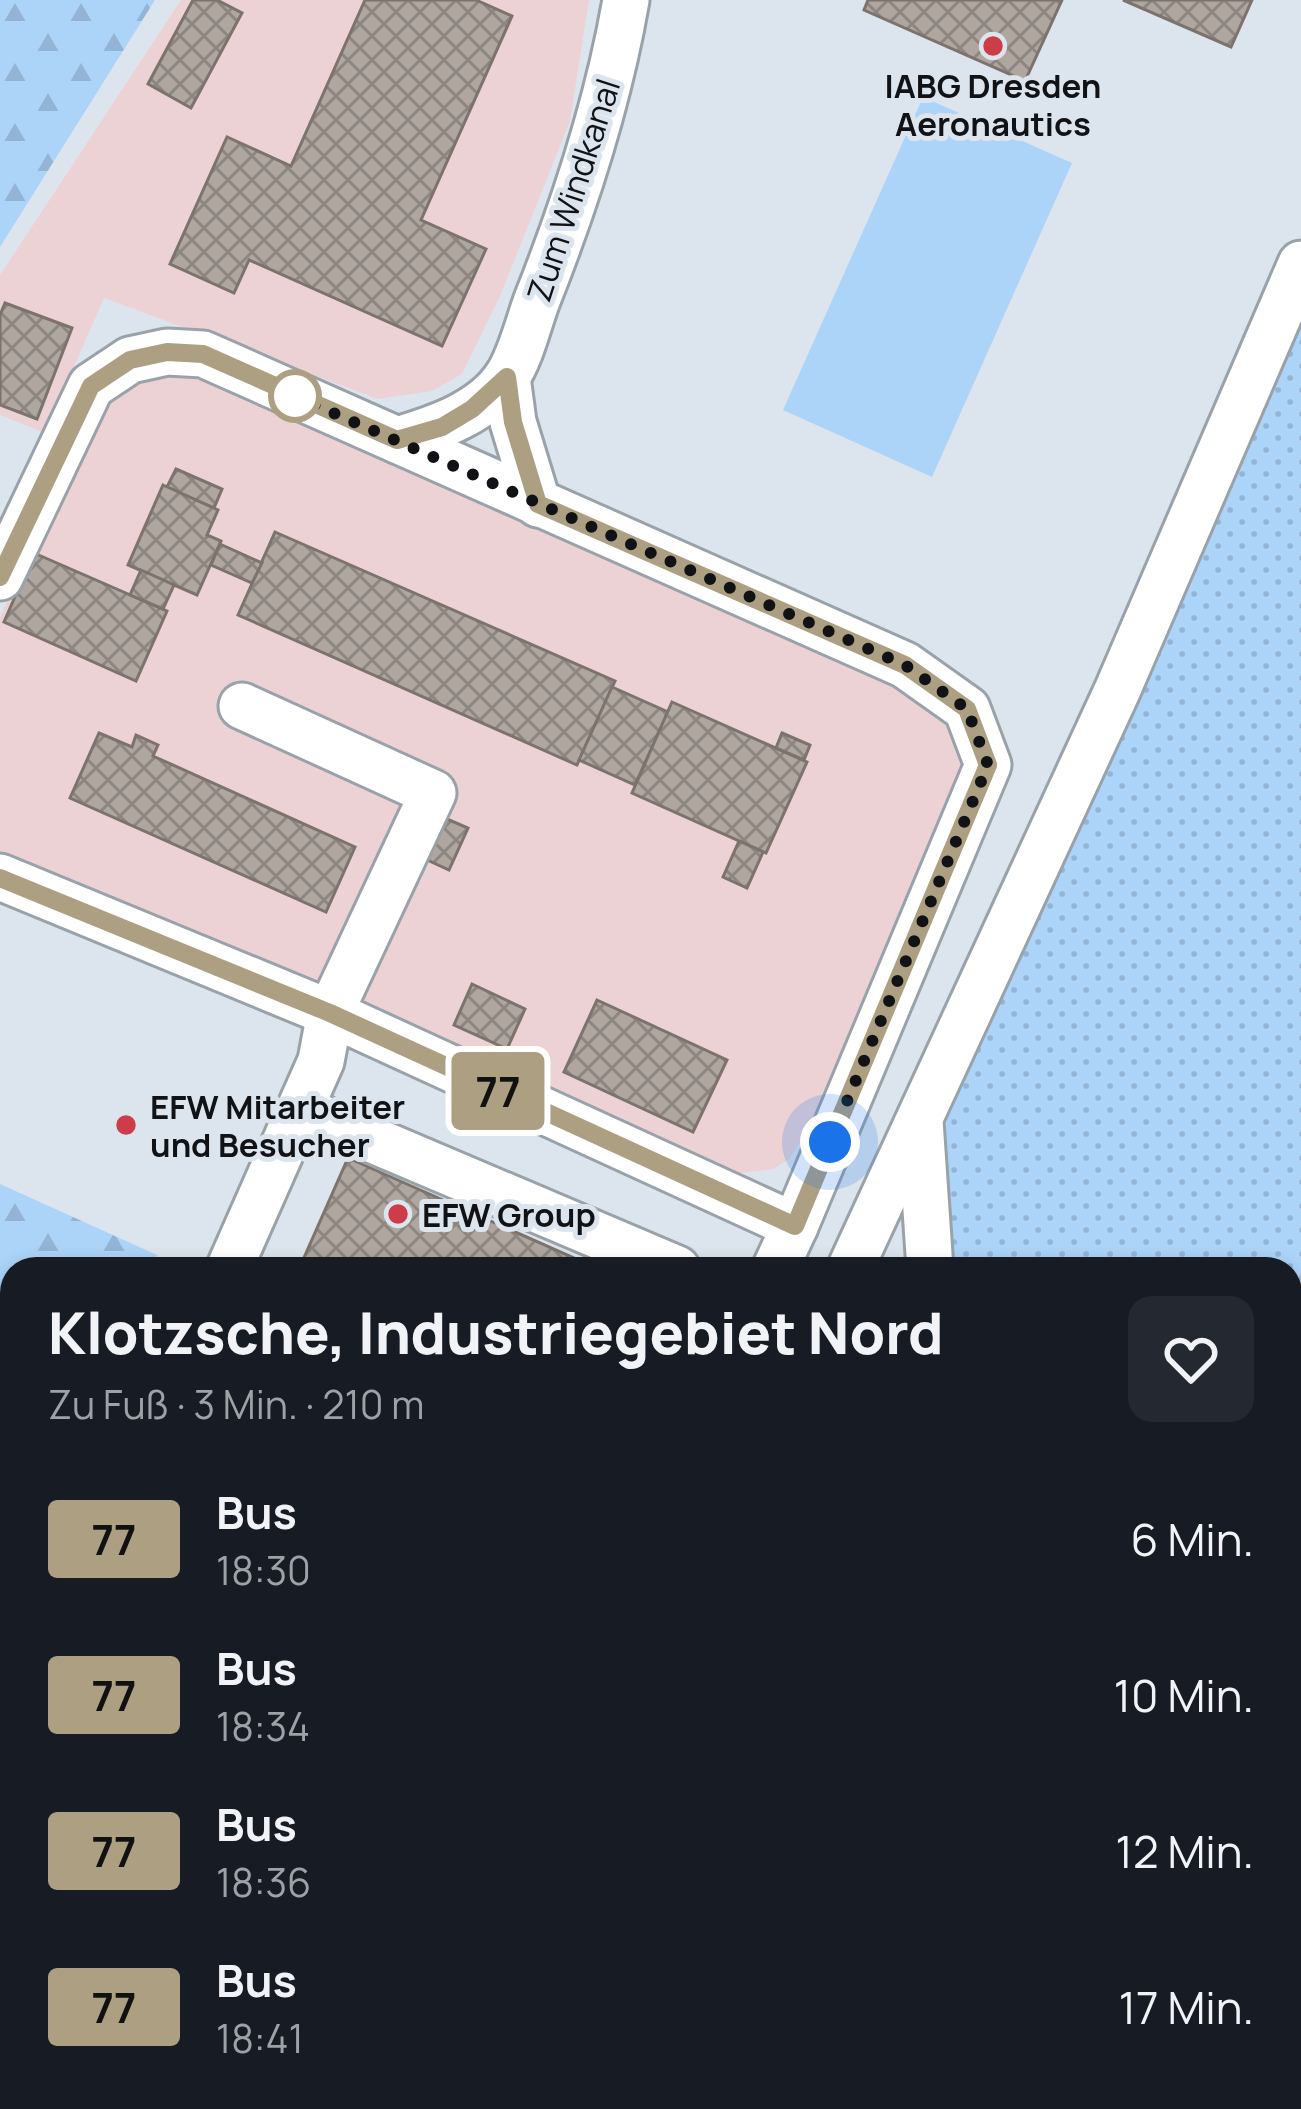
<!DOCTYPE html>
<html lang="de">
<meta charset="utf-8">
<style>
body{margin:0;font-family:Manrope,sans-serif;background:#242831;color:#f1f3f6;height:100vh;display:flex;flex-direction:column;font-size:45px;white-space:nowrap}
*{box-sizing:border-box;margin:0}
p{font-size:39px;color:#9ea1a6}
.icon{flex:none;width:66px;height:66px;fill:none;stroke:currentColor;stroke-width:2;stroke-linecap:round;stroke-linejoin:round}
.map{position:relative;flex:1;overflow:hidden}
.panel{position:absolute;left:0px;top:1257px;width:1302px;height:852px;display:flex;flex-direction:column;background:#171b24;border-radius:36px 36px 0 0;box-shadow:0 6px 18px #0003}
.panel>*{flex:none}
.badge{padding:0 24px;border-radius:9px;font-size:42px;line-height:78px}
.you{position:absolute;width:60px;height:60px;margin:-30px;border:9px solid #fff;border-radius:50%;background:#1a73e8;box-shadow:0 0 0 18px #1a73e833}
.map>.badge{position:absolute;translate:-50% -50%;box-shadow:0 0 0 6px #fff}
.round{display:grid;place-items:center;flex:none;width:126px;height:126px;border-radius:24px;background:#242831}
.summary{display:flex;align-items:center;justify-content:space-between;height:204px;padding:0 48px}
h1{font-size:57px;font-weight:800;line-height:90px}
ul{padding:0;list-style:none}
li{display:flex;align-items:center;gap:36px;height:156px;padding:0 48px}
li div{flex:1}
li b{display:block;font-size:45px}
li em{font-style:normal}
li .badge{min-width:132px;font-weight:700;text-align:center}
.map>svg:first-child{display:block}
</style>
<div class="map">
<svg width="1301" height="2109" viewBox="0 0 1301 2109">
<defs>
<pattern id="grass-dots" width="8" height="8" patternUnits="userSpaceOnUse" patternTransform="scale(3)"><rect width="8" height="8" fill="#acd3f8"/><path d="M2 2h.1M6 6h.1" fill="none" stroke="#93b4d4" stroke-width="1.8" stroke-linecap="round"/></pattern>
<pattern id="forest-firs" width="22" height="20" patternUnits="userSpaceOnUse" patternTransform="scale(3)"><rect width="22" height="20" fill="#acd3f8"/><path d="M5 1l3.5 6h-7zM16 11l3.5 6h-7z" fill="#93b4d4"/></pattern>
<pattern id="building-cross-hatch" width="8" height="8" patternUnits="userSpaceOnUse" patternTransform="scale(3)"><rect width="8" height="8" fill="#afa69f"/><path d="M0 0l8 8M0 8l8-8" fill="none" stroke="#8d8680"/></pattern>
</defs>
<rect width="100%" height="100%" fill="#dce5ed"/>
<g fill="#edd2d5">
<path d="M181,0H589L570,121L501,294L462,374L432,391L378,399L104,298L45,433L0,415V275Z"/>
<path d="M205,373L907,685L948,714L966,745V784L809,1127L789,1159L773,1169L735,1174L0,851V617L87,432L107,401L130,384L167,374Z"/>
</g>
<g fill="url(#grass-dots)">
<path d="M1301,316V1646L1290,1651V1269H951L945,1118Z"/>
<path d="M759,2097H1204V2109H762Z"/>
</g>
<g fill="url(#forest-firs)">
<path d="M0,0H155L0,247Z"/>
<path d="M0,1184L157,1255L151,1269H12V1570L0,1596Z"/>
</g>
<path fill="#acd3f8" d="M923,97L1072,163L932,477L783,410Z"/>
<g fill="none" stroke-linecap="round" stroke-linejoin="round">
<path stroke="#a3aab0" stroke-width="102" d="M1301,2109V2108"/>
</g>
<g fill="url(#building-cross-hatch)" stroke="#7c736d" stroke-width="3">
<path d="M193,0H217L242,13L191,108L148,84Z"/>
<path d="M365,0H476L512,16L421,220L486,249L442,346L249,260L234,293L170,264L227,137L291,166Z"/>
<path d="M868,0H1062L1025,81L864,10Z"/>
<path d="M1123,0H1252L1231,47Z"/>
<path d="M5,303L72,328L37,419L0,405V315Z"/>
<path d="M176,469L222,489L214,508L167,487Z"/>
<path d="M163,485L218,510L207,535L221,541L197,595L128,565Z"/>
<path d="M275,532L615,681L577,765L238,615Z"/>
<path d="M220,544L262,563L252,583L211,565Z"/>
<path d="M34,553L167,611L136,681L4,622Z"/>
<path d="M141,570L174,585L163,609L130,595Z"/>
<path d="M612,687L668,712L635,785L579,760Z"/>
<path d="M672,702L807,762L766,853L632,793Z"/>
<path d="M99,733L132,747L136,735L158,745L153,756L355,847L326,912L70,798Z"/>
<path d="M782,733L810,745L804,760L776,748Z"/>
<path d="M440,816L468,828L449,870L421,857Z"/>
<path d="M739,841L763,852L747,888L723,877Z"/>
<path d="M472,984L525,1009L507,1049L454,1025Z"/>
<path d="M597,1000L727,1060L693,1132L564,1072Z"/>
<path d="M348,1158L599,1269H299Z"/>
<path d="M12,2080V2097H82L77,2109H15L1,2103Z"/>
<path d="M189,2097H286L280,2109H183Z"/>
</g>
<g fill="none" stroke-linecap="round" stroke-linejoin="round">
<g stroke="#9aa2a9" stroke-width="51">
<g id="minor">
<path d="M507,377L513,422L538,504"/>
<path d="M397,440C437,428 483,413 507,377C521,356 528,324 537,300C576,202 608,104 626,0"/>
<path d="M0,577L91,386L130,360L167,352L203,354L905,665L967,709L988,765L795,1226L330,1013L0,877"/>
<path d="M300,1109L677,1269"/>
<path d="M920,1121L930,1269"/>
<path d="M229,1269L321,1061L330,1013L433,793L242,706"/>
<path d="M775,1269L795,1226"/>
<path d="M850,1269L1117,691L1301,264"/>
<path d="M0,1787L12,1760"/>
<path d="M0,1819L3,1842L12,1847"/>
<path d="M0,1911L12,1906"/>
<path d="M583,2109L597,2097"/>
</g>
</g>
<use href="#minor" stroke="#fff" stroke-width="45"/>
</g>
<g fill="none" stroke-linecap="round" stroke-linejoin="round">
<g stroke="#fff" stroke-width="27">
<path id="line" d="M0,577L91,386L130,360L167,352L203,354L397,440L442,427L472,409L507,377L513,422L538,504L905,665L967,709L988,765L795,1226L330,1013L0,878"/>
</g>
<use href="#line" stroke="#ad9f82" stroke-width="18"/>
<path stroke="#101215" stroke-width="12" stroke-dasharray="0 21.6" d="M295,396L905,665L967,709L988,765L830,1142"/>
</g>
<g fill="#cd3d49" stroke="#dce5ed" stroke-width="4.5">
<circle cx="993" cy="46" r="12"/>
<circle cx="126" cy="1125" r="12"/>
<circle cx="398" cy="1214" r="12"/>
</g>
<circle fill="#fff" stroke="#ad9f82" stroke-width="6" cx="295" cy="396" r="24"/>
<g text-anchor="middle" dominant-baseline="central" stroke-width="10" stroke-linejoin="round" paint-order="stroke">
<g font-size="33" font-weight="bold" fill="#101215" stroke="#dce5ed" text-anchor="start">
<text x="993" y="85" text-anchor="middle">IABG Dresden<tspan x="993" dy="38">Aeronautics</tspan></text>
<text x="150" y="1106">EFW Mitarbeiter<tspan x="150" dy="38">und Besucher</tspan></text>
<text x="422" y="1214">EFW Group</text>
</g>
<g font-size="33" fill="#101215" stroke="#dce5ed">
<text transform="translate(573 190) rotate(-72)">Zum Windkanal</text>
</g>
</g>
</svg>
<div class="you" style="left:830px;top:1142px"></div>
<b class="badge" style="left:498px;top:1091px;background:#ad9f82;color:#111">77</b>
<section class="panel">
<div class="summary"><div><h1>Klotzsche, Industriegebiet Nord</h1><p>Zu Fuß · 3 Min. · 210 m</p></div><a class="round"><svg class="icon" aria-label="heart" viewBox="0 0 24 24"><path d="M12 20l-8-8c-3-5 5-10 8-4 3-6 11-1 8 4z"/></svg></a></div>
<ul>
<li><span class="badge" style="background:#ad9f82;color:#111">77</span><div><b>Bus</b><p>18:30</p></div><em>6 Min.</em></li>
<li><span class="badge" style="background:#ad9f82;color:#111">77</span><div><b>Bus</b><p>18:34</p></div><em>10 Min.</em></li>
<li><span class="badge" style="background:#ad9f82;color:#111">77</span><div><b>Bus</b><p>18:36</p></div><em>12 Min.</em></li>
<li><span class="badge" style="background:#ad9f82;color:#111">77</span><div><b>Bus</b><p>18:41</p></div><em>17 Min.</em></li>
</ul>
</section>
</div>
